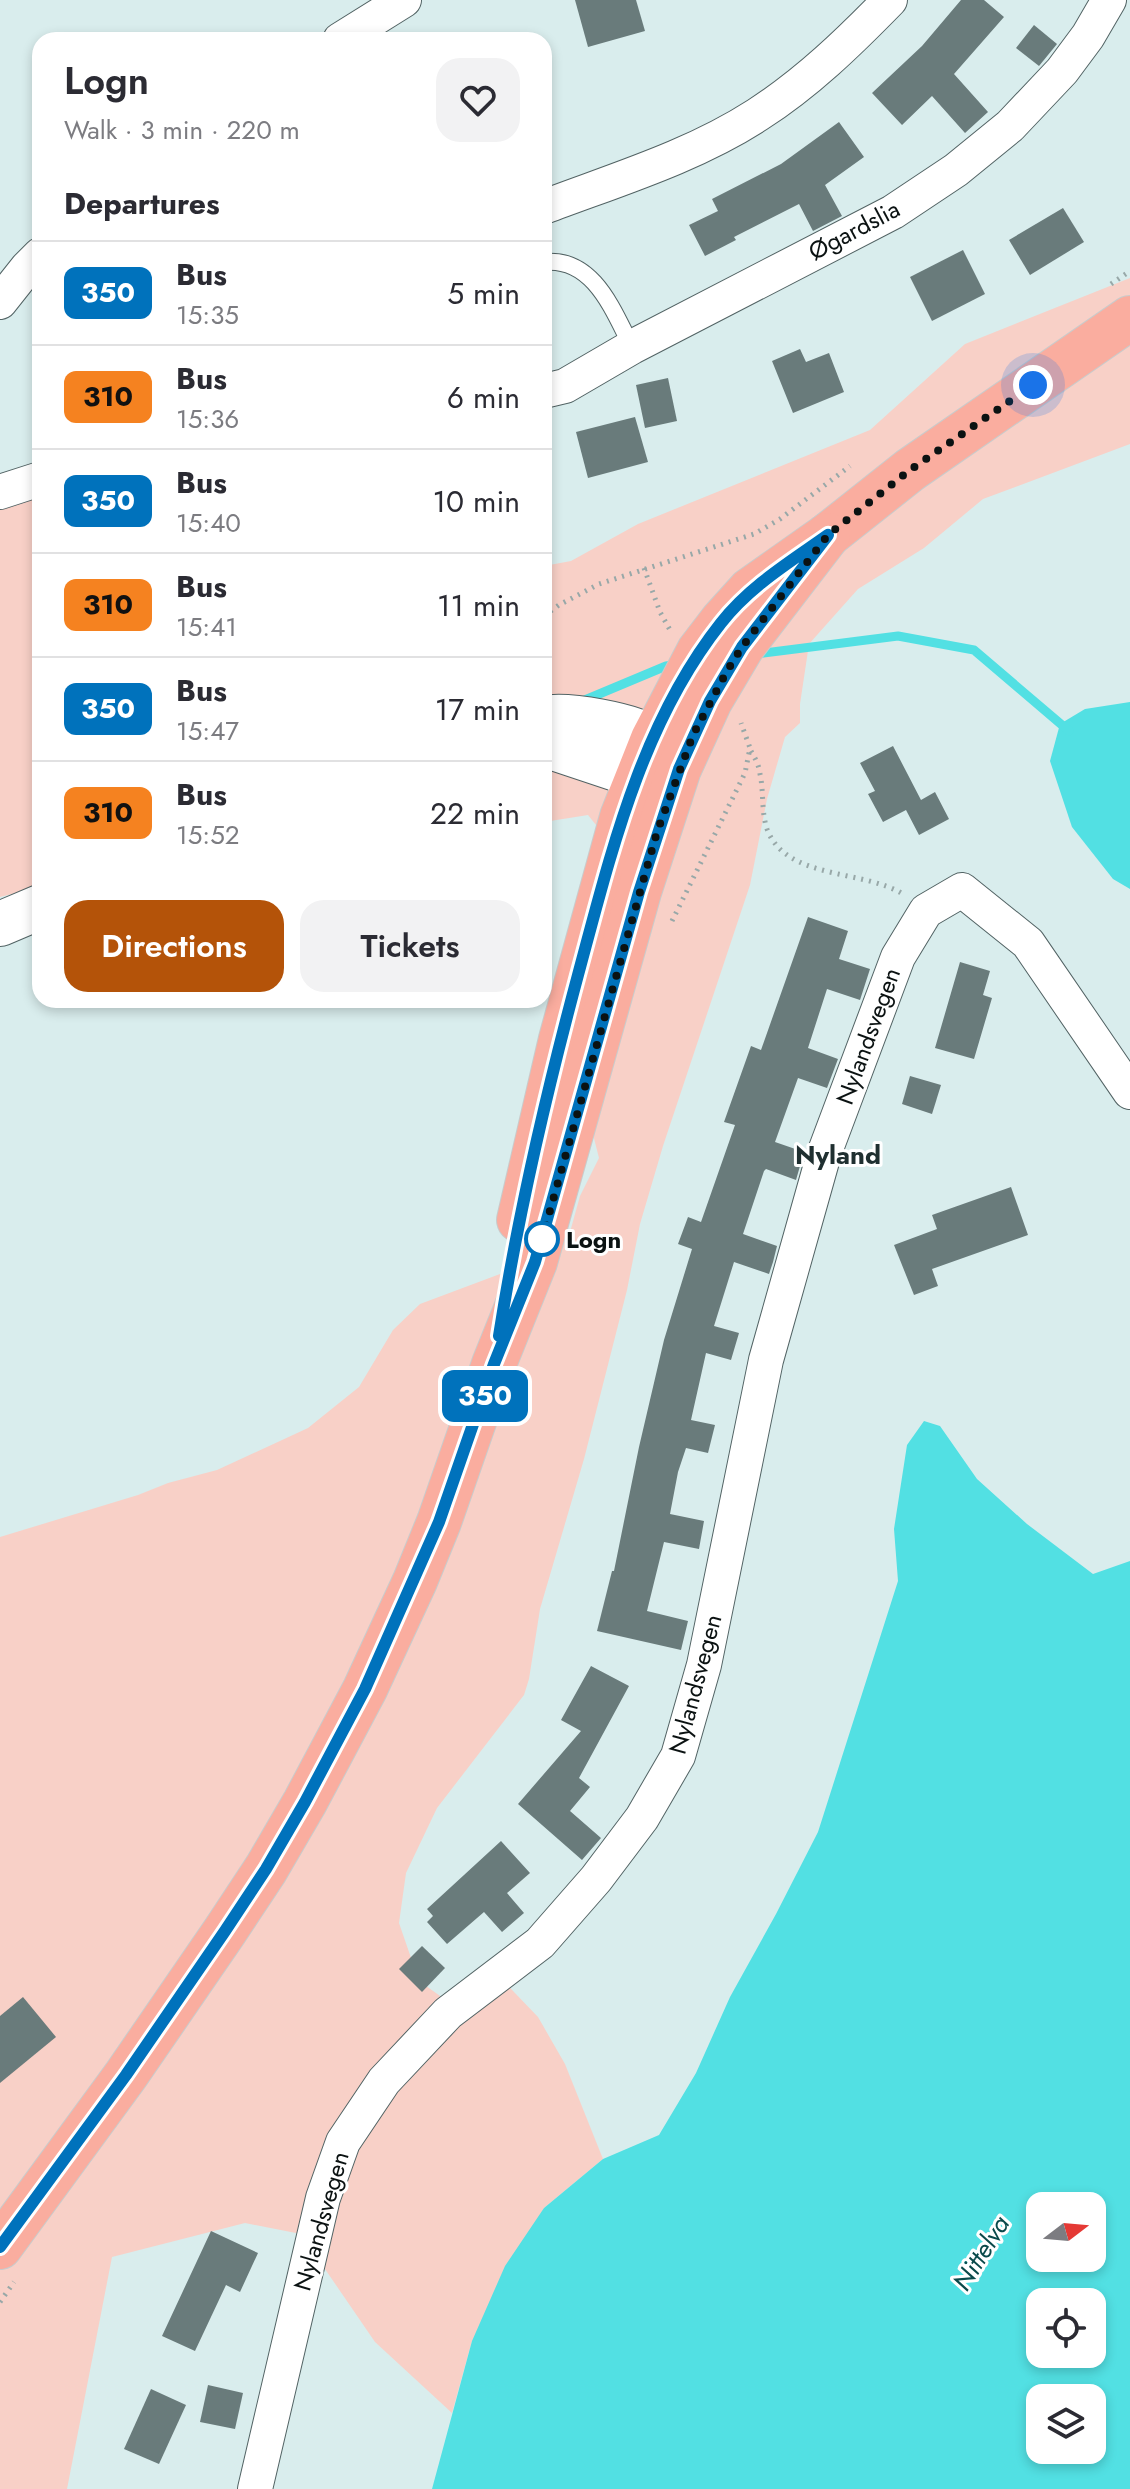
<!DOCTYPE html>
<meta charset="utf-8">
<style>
body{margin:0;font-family:Jost,sans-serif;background:#f2f2f3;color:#2b2b33;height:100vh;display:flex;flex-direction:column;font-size:30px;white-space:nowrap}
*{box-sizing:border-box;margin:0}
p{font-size:26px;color:#7c7c81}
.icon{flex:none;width:44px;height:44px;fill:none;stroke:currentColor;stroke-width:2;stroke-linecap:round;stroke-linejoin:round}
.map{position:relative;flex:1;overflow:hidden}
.sheet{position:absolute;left:32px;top:32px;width:520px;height:976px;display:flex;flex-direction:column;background:#fff;border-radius:24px;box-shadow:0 4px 12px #0003}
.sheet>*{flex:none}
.badge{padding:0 16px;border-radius:12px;font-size:28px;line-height:52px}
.needle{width:52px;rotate:74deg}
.fabs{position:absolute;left:1026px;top:2192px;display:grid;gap:16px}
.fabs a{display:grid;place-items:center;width:80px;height:80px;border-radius:16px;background:#fff;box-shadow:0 4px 12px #0003;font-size:40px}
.you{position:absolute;width:40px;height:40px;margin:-20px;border:6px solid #fff;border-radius:50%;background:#1a73e8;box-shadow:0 0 0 12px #1a73e833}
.map>.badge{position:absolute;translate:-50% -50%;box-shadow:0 0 0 4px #fff}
h2{padding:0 32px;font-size:30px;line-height:72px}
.round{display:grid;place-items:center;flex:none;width:84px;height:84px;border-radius:24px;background:#f2f2f3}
.overview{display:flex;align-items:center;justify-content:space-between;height:136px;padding:0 32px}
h1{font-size:38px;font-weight:600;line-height:60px}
.cta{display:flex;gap:16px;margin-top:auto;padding:16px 32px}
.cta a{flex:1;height:92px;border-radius:24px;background:#b45309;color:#fff;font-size:32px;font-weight:600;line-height:92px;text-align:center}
.cta a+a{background:#f2f2f3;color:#2b2b33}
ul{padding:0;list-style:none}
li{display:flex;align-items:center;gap:24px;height:104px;padding:0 32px;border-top:2px solid #e1e1e2}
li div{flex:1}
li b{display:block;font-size:30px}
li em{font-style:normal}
li .badge{min-width:88px;font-weight:700;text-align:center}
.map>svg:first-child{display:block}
</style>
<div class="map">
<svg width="1130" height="2489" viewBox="0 0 1130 2489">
<rect width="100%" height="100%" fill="#d9eded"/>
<g fill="#f8d0c7">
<path d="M1130,278V444L983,499L924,548L858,589L809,644L800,704V723L785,737L767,799L750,885L663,1146L640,1224L627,1290L584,1459L540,1609L529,1679L524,1695L437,1808L406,1873L399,1923L419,1981L443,1998L486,1963L538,2017L565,2064L603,2159L544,2208L472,2341L452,2413L375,2342L301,2234L245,2223L112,2257L67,2489H0V1537L138,1495L168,1483L217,1470L308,1428L359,1387L393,1330L420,1304L543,1258L570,1232L580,1196L599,1158L584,1099L604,835L588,815L544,822V566L571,561L638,524L870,430L965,344Z"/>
<path d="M40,478V887L0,897V489Z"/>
</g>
<g fill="#52e0e3" fill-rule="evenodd">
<path d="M1130,702V889L1113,879L1072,827L1050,761L1060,724L1085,709Z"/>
<path d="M924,1421L940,1426L977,1479L1027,1524L1093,1574L1130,1561V2489H432L472,2341L505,2266L544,2208L603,2159L659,2135L696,2073L730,1997L776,1914L818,1832L898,1581L894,1529L907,1445ZM1040,2206H1092V2258H1040ZM1040,2302H1092V2354H1040ZM1040,2398H1092V2450H1040Z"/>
</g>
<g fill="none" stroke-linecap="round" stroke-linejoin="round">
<g stroke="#52e0e3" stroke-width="9">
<path d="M756,654L898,636L974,650L1069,731"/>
<path d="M580,702L666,666L678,664"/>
</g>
</g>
<g fill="#697b7b">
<path d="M575,0H636L645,31L588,47Z"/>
<path d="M961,0H984L1004,17L954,74L988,112L965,133L932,96L902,125L872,93L922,46Z"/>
<path d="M1034,25L1057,44L1039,66L1016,48Z"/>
<path d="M839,122L864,157L825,185L842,216L813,231L799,204L734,237L736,240L705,256L689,225L718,211L712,199L781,164Z"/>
<path d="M1063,208L1084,242L1030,275L1009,240Z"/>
<path d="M963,250L985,294L932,321L910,277Z"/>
<path d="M800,349L806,362L829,353L844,392L793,413L772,361Z"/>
<path d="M668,378L677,421L645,428L636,385Z"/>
<path d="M635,417L648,462L588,478L576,432Z"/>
<path d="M893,746L921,800L935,792L949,819L919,835L906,810L883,822L868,794L875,791L860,763Z"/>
<path d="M808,917L848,931L839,959L870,969L860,1000L827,989L808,1048L838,1059L827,1088L798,1078L775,1142L804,1152L796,1180L766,1169L764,1171L743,1234L777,1246L773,1262L769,1274L734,1262L714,1326L739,1333L731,1360L706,1353L691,1420L715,1425L708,1453L686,1448L678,1472L670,1514L704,1521L699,1549L664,1542L647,1611L688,1621L681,1650L597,1631L612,1571H614L639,1447L664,1340L692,1249L678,1244L688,1217L701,1222L735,1125L724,1122L751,1046L761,1050Z"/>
<path d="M960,962L990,971L983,995L992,998L974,1059L935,1048Z"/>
<path d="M910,1076L941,1085L932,1114L902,1104Z"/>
<path d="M1011,1187L1028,1235L932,1269L938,1286L914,1295L894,1245L937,1229L932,1215Z"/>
<path d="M591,1666L629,1686L579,1778L590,1787L570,1811L601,1838L582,1860L518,1804L581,1731L561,1720Z"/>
<path d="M501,1841L530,1873L507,1893L524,1913L502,1932L484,1912L447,1944L427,1922L433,1916L427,1909Z"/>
<path d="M422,1946L445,1968L422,1992L399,1969Z"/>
<path d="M23,1997L56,2037L0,2083V2016Z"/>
<path d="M211,2231L258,2253L240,2292L226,2285L195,2351L162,2336Z"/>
<path d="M208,2385L243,2393L235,2429L200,2422Z"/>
<path d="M151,2389L186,2405L159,2464L124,2449Z"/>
</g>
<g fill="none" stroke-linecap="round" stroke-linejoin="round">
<g stroke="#526364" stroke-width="18">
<path id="lane" d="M544,262C594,257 613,311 632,347"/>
</g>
<g stroke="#526364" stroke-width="36">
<g id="street">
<path d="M340,40L404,0"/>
<path d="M544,207C615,180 692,157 757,115C807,83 849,42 890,0"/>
<path d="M0,302L27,268L40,255"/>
<path d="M544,391L565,386L632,347L893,212L956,170L1010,126L1062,71L1088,36L1109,0"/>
<path d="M0,492L40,479"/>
<path d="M255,2489L323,2198L343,2142L384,2081L448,2013L540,1943L596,1879L642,1818L678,1756L704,1665L766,1360L824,1154L898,957L926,911L962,890L1028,943L1130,1092"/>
</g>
</g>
<g stroke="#526364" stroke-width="46">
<g id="secondary">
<path d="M544,718C567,713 634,725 653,739C662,746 670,759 678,767"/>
<path d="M544,745L637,776L676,770"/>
<path d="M0,924L40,907"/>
</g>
</g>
<g stroke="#c9cbcb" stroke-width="46">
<g id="primary">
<path d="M519,1220L561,1039L622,817L653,739L699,651L722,621L750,590L828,535L910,470L1130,318"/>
<path d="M0,2247L126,2075L225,1931L266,1869L305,1802L365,1689L415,1581L439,1522L494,1364L535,1262L639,892L679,769L710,701L742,647L828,535"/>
</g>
</g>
<g stroke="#98a8a8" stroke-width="5" stroke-dasharray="2 6" stroke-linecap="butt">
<path d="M1111,284L1130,271"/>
<path d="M644,568L660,612L670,630"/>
<path d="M544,616L559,605L599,584L754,534L780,519L850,466"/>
<path d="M751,751C755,758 759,765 760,774C764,792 761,811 767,829C786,880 862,869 903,894"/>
<path d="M672,921L745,773L750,748L741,723"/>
<path d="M0,2302L14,2282"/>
</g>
<use href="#lane" stroke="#fff" stroke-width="16"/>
<use href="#street" stroke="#fff" stroke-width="34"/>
<use href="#secondary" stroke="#fff" stroke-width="44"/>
<use href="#primary" stroke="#faad9f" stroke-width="44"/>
</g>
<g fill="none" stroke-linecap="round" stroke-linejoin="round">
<g stroke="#fff" stroke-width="18">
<path id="line" d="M0,2247L126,2075L225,1931L266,1869L305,1802L365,1689L439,1522L494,1364L535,1262L639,892L679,769L710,701L742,647L828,535C790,562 750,586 721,623C641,724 611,853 578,975C546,1094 518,1214 499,1336"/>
</g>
<use href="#line" stroke="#0072bc" stroke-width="12"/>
<path stroke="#0b1212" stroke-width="8" stroke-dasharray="0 14.4" d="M542,1239L657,832L693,735L727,671L742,647L828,535L910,470L1033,385"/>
</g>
<circle fill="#fff" stroke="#0072bc" stroke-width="4" cx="542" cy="1239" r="16"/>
<g text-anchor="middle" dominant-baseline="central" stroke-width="6" stroke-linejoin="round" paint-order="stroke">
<g font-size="24" fill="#0b1212" stroke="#fff">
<text transform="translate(854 230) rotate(-28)">Øgardslia</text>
<text transform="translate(868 1036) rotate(-70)">Nylandsvegen</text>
<text transform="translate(695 1684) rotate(-75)">Nylandsvegen</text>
<text transform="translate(321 2221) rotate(-74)">Nylandsvegen</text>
</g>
<g font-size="24" font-weight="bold" fill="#0b1212" stroke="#fff" text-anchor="start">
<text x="566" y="1239">Logn</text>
</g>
<g font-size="26" font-weight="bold" fill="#1f2f30" stroke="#fff">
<text x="838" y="1155">Nyland</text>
</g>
<g font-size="26" font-style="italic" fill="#0a4a4b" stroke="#fff">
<text transform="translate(981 2253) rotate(-58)">Nittelva</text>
</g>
</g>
</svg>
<div class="fabs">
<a><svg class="needle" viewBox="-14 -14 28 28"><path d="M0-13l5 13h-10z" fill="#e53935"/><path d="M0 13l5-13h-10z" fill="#7c7c81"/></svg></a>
<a><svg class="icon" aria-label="locate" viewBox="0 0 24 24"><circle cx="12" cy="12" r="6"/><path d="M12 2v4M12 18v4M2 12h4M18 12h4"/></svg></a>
<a><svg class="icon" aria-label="layers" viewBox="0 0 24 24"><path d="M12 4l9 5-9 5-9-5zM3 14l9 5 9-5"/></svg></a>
</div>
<div class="you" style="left:1033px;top:385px"></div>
<b class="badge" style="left:485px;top:1396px;background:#0072bc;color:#fff">350</b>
<section class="sheet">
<div class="overview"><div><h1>Logn</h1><p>Walk · 3 min · 220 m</p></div><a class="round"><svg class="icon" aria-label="heart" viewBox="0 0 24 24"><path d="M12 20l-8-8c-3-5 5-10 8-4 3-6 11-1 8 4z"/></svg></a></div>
<h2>Departures</h2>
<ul>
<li><span class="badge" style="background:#0072bc;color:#fff">350</span><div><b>Bus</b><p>15:35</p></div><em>5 min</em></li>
<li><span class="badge" style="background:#f58220;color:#111">310</span><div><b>Bus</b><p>15:36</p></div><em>6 min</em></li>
<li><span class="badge" style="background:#0072bc;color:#fff">350</span><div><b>Bus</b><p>15:40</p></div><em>10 min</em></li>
<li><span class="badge" style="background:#f58220;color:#111">310</span><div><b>Bus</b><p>15:41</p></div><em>11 min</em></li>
<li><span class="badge" style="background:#0072bc;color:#fff">350</span><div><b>Bus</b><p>15:47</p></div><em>17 min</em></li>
<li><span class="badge" style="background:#f58220;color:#111">310</span><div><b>Bus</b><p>15:52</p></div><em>22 min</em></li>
</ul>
<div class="cta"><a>Directions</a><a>Tickets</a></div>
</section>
</div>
